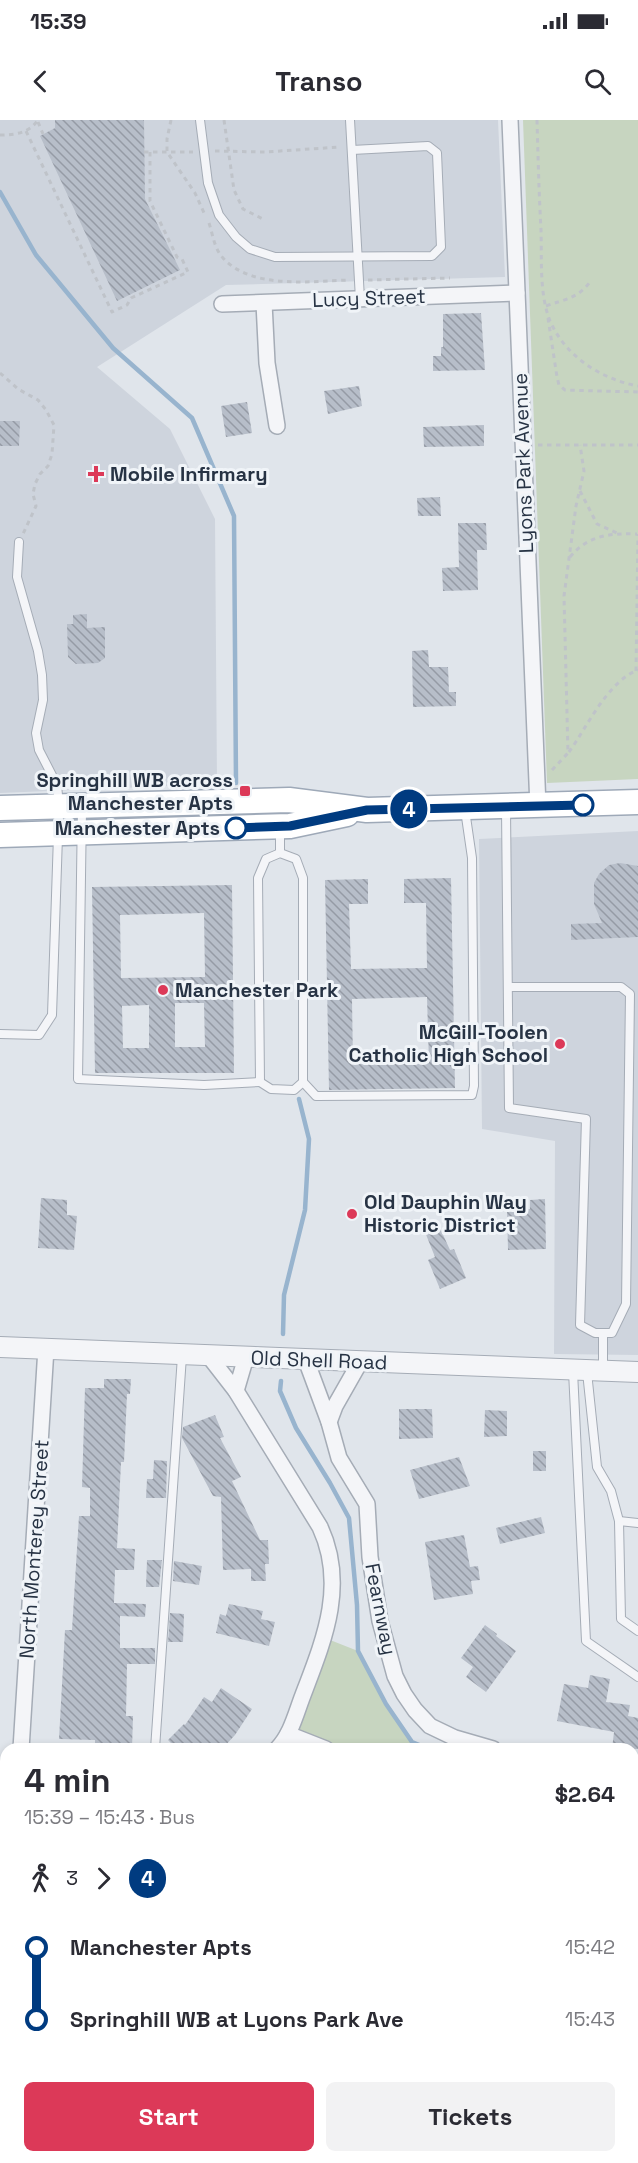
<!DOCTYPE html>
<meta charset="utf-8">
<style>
body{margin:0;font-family:"Space Grotesk",sans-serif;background:#f2f2f3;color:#2b2b33;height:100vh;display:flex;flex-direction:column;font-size:22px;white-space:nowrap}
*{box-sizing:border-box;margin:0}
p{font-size:20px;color:#7c7c81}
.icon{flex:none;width:33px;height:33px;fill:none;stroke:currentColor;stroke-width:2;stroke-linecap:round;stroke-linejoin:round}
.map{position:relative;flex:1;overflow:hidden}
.sheet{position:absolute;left:0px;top:1623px;width:639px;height:420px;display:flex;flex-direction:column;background:#fff;border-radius:18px 18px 0 0;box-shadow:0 3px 9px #0003}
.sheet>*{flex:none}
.badge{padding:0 12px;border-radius:20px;font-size:21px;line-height:39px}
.map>.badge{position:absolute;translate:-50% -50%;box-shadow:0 0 0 3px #fff}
.legs{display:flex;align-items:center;gap:9px;height:66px;padding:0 24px;font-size:20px}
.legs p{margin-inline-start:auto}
.headline{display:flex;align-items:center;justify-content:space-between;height:102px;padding:0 24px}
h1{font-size:33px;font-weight:700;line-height:45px}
.cta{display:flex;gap:12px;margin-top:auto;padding:12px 24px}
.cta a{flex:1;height:69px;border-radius:9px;background:#dc3958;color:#fff;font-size:24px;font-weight:700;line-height:69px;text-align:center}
.cta a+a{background:#f2f2f3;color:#2b2b33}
ul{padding:0 24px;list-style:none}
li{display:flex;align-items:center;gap:21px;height:72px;font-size:22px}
li i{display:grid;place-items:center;width:9px;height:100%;margin:0 8px;background:currentColor}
li i::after{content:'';width:15px;height:15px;margin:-8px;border:4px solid;border-radius:50%;background:#fff}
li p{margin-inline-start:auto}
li:first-child i{background:linear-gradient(#0000 50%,currentColor 0)}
li:last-child i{background:linear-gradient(currentColor 50%,#0000 0)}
.status{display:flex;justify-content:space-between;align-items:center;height:42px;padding:0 30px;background:#fff;direction:ltr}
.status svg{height:16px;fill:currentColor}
header{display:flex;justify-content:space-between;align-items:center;height:78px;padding:0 24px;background:#fff;font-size:27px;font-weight:700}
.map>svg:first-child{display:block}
</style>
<div class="status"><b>15:39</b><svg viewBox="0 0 49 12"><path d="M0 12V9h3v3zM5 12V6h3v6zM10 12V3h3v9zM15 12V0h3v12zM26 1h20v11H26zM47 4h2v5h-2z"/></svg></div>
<header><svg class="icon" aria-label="back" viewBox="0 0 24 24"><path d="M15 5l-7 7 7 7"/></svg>Transo<svg class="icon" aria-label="search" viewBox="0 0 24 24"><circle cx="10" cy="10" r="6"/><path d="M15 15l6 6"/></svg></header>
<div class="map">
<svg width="638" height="2043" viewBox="0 0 638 2043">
<defs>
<pattern id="building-back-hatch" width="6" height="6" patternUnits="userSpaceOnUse" patternTransform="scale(1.5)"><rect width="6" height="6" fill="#b7bec9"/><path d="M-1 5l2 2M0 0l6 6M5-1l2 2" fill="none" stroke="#959ba5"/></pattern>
</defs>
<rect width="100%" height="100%" fill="#e0e5eb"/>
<g fill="#ced4dd">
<path d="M0,0H498L505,157L226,165L97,247L170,309L215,399L217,664L0,673Z"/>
<path d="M638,711V1235L554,1234L555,1021L482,1009L479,719Z"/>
</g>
<g fill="#c7d5c0">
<path d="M523,0H638V659L547,663Z"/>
<path d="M325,1518L358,1531L386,1584L412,1622L410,1629H326L288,1614Z"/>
</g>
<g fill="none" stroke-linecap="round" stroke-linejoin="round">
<g stroke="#98b4ce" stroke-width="4.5">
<path d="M0,72L36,135L113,228L192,298L234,396L236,663"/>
<path d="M283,1214L284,1175L305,1090L309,1019L299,979"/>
<path d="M281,1261L280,1271L296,1308L330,1363L349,1398L357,1485L358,1531L386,1584L412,1622L429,1629"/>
<path d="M633,1727L638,1732"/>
</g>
</g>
<g fill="url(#building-back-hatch)" fill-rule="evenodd">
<path d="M55,0H144L145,79L180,150L117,181L40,16L55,8Z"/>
<path d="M481,193L485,250L433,251V236H441V227H443V194Z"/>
<path d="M359,266L362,286L328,294L324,271Z"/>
<path d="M247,282L252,313L226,317L221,286Z"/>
<path d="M0,301H20L19,326H0Z"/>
<path d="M484,305V326L424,327L423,307Z"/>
<path d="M440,377L441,396H418L417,378Z"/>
<path d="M458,403H486L487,430H477L478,470L443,471L442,448L459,447Z"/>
<path d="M87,494V508L105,507V538L98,543L76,544L68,537L67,504H73V495Z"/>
<path d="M428,530L429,547H448L449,572H456V586L413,587L412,531Z"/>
<path d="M620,743L638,746V817L571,820V804L602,803L594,784V763L599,754L609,745Z"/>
<path d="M451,758L455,968L329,970L325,760L368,759V784H349L351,849L427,848L426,783H404V759ZM427,877L429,943L353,944L352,879Z"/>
<path d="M232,765L234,953H95L92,767ZM204,793L205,857L121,858L120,795ZM175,883H204L205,927H175ZM149,885V928H123L122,886Z"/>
<path d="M41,1078L67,1080V1095L77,1096L74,1130L38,1128Z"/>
<path d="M545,1079L546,1129L508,1130L507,1090L530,1089V1080Z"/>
<path d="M439,1106L450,1130L454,1129L466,1158L440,1169L428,1140L435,1137L425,1112Z"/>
<path d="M104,1259H131L130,1274H127L124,1342H121L117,1428L135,1429L134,1450H115L114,1483L146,1484L145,1497L120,1496V1528H155V1544H127L126,1596H133L132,1629H95V1620L59,1619L65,1510H72L79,1396H90V1368L82,1367L85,1268H104Z"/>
<path d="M399,1289H432L433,1318L399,1319Z"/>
<path d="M485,1290L507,1291V1316L484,1317Z"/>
<path d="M215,1295L224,1317L220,1318L241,1357L232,1361L260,1420H268L269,1444H265L266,1461H251V1449L223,1450L221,1377L213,1376L182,1318L183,1307Z"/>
<rect x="533" y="1331" width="13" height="20"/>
<path d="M459,1337L470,1366L419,1379L410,1350Z"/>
<path d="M154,1340L167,1341L166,1378H146L147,1359H153Z"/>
<path d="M541,1397L545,1413L500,1424L496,1408Z"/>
<path d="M464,1415L470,1447L478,1446L480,1460L471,1461L473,1474L434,1480L425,1422Z"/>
<path d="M147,1440H162L159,1467H146Z"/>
<path d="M174,1441L202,1446L199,1465L173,1461Z"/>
<path d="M229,1484L263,1491L261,1499L275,1502L269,1526L216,1513L220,1494L226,1496Z"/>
<path d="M170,1493L184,1494L183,1522H168Z"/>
<path d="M485,1505L497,1514L496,1516L516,1531L486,1572L466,1557L473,1547L461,1538Z"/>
<path d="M590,1555L610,1559L606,1582L630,1585L628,1596L638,1598V1629H612L614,1612L557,1601L564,1564L588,1568Z"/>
<path d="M221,1568L252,1589L235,1615L222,1629H177L168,1620L184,1604L185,1605L204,1577L212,1582Z"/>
</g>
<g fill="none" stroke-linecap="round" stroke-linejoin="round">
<g stroke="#a5acb6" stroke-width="10">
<g id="service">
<path d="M200,0L208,63L219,95L236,117L250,129L275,137L432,136L441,127L437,33L428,26L352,30"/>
<path d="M350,0L360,179"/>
<path d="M82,689L78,959L204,965L260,962"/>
<path d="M506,689L509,988L586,999L580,1205L595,1213H612L626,1184L630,874L621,867H508"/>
<path d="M280,709V733"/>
<path d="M280,733L296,739L303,758V962L294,970L271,969L260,962L258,758L266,739Z"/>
<path d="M0,914L39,915L52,895L59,686L57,665L39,630L36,613L43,580L42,555L38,531L17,457L19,422"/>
<path d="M303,962L316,976L472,975L474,966L472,738L465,690"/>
<path d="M603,1250V1213"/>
<path d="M573,1251L586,1521L638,1557"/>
<path d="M587,1252L597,1347L611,1371L619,1401L621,1499L638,1511"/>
<path d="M619,1401L638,1403"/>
<path d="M155,1629L182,1236"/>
<path d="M633,1921L638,1920"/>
<path d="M633,1961L638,1965"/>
<path d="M633,2014L638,2009"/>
<path d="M464,2037V2043"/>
</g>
</g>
<g stroke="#a5acb6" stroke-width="18">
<g id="minor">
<path d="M510,0L538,687"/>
<path d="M264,183L267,243L277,306"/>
<path d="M222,184L517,173"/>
<path d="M208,1235L236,1271L320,1407C347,1465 324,1520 303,1575C296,1593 291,1615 277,1629"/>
<path d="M306,1240L329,1302L339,1338L367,1384L370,1437L380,1501L395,1556L404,1574L415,1590L430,1606L455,1618L493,1629"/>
<path d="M236,1271L246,1237"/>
<path d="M329,1302L335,1286L360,1242"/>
<path d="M288,1614L326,1629"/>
<path d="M21,1629L46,1228"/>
<path d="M0,1701H6"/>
<path d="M633,1702L638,1707"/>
<path d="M633,1752L638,1758"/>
<path d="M0,1921L6,1841"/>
</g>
</g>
<g stroke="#a5acb6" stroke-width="22">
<path id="tertiary" d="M0,1227L638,1252"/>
</g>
<g stroke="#9ea9b8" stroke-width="27">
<g id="primary">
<path d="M0,688L289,680L367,690L638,682"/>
<path d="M0,715L290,706L347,694"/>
</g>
</g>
<g stroke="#bfc3c9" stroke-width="3" stroke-dasharray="4.5 4.5" stroke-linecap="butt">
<path d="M171,0L167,19V32L195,73L205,95"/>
<path d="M224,0L234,70L243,89L265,100"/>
<path d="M537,0C538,37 539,73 541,110C542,139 539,173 550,201C566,237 601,259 638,266"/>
<path d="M38,2L43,14"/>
<path d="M26,11L112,192L127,185L131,178L188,152L182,139L177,137L150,81V32"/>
<path d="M0,15C15,15 29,13 38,0"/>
<path d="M215,31L265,32L340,27"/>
<path d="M144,32H193"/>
<path d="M209,103C213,115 214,128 223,138C252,170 312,161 350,160"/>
<path d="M368,160L450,158"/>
<path d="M546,186C565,179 577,179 590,162"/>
<path d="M548,198L557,257L559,265L565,270L638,272"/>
<path d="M0,253L18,269L38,280L46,290L54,305L52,334L48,346L40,354L35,364L33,374L36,386L23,414"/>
<path d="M538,325H638"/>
<path d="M580,371L597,404L617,413"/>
<path d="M570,437C588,415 611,413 637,414"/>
<path d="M636,551L638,414"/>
<path d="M569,632C587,607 608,561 638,550"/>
<path d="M552,650L568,633L564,476L576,386L584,351L580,325"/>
</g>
<use href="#service" stroke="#f4f5f8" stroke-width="8"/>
<use href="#minor" stroke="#f4f5f8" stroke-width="15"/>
<use href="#tertiary" stroke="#f4f5f8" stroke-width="20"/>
<use href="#primary" stroke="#fff" stroke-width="24"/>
</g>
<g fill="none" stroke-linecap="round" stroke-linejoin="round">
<g stroke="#fff" stroke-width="14">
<path id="line-1" d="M236,708L290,706L367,690L583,685"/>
</g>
<use href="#line-1" stroke="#003b80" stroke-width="9"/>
</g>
<g fill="#dc3958" stroke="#f0f4f8" stroke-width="2">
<path d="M93 345h6v6h6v6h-6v6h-6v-6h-6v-6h6z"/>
<rect x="239" y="665" width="12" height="12" rx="3"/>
<circle cx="163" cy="870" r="6"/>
<circle cx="560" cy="924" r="6"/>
<circle cx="352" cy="1094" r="6"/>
</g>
<g fill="#fff" stroke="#003b80" stroke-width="3">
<circle cx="583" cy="685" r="10"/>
<circle cx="236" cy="708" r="10"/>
</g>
<g text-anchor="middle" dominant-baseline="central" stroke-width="6" stroke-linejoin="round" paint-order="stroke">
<g font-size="20" fill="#273344" stroke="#f0f4f8">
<text transform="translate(369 178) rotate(-2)">Lucy Street</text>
<text transform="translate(523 343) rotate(-92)">Lyons Park Avenue</text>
<text transform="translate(319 1240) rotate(2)">Old Shell Road</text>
<text transform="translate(34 1429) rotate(-86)">North Monterey Street</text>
<text transform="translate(381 1489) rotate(79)">Fearnway</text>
</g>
<g font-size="20" font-weight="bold" fill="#273344" stroke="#f0f4f8" text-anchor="start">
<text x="110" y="354">Mobile Infirmary</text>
<text x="233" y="660" text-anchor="end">Springhill WB across<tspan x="233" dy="23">Manchester Apts</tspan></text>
<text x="175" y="870">Manchester Park</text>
<text x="548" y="912" text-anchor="end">McGill-Toolen<tspan x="548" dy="23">Catholic High School</tspan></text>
<text x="364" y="1082">Old Dauphin Way<tspan x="364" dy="23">Historic District</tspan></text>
</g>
<g font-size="20" font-weight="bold" fill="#273344" stroke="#f0f4f8" text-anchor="end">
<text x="220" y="708">Manchester Apts</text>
</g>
</g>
</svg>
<b class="badge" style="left:409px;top:689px;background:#003b80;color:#fff">4</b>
<section class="sheet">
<div class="headline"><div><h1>4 min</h1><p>15:39 – 15:43 · Bus</p></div><b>$2.64</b></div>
<div class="legs"><svg class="icon" aria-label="walk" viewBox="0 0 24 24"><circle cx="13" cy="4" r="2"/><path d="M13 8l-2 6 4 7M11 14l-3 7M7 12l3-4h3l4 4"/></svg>3<svg class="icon" aria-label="forward" viewBox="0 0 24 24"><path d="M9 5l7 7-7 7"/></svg><b class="badge" style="background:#003b80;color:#fff">4</b></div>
<ul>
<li><i style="color:#003b80"></i><b>Manchester Apts</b><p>15:42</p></li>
<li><i style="color:#003b80"></i><b>Springhill WB at Lyons Park Ave</b><p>15:43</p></li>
</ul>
<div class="cta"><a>Start</a><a>Tickets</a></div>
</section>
</div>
